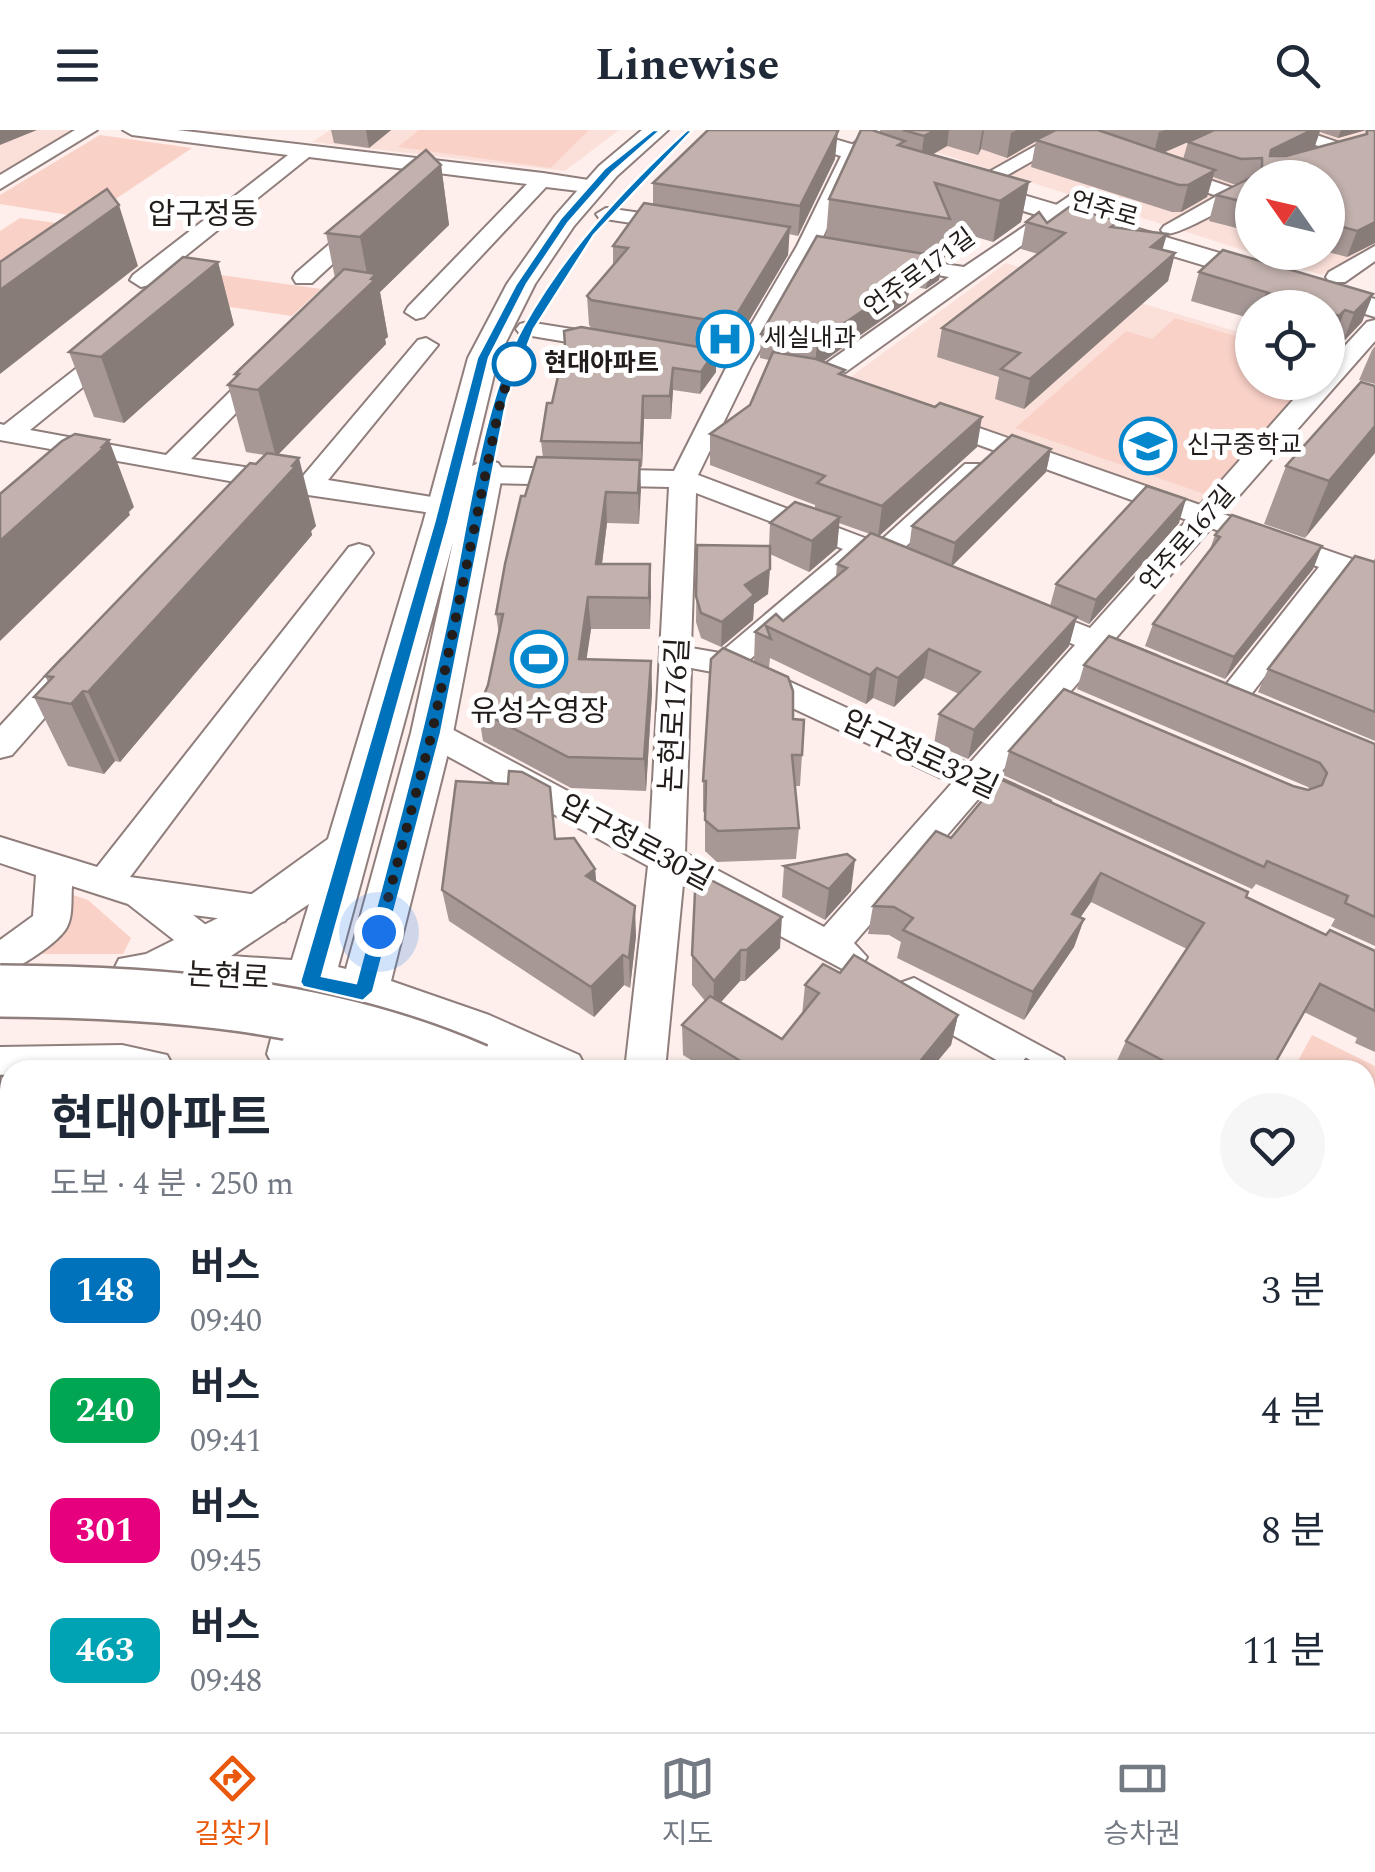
<!DOCTYPE html>
<html lang="ko">
<meta charset="utf-8">
<style>
body{margin:0;font-family:Spectral,"Noto Sans KR",serif;background:#f6f6f7;color:#1f2937;height:100vh;display:flex;flex-direction:column;font-size:38px;white-space:nowrap}
*{box-sizing:border-box;margin:0}
p{font-size:32px;color:#747a83}
.icon{flex:none;width:55px;height:55px;fill:none;stroke:currentColor;stroke-width:2;stroke-linecap:round;stroke-linejoin:round}
.map{position:relative;flex:1;overflow:hidden}
.details{position:absolute;left:0px;top:930px;width:1375px;height:672px;display:flex;flex-direction:column;background:#fff;border-radius:30px 30px 0 0;box-shadow:0 2px 8px #0004}
.details>*{flex:none}
.badge{padding:0 20px;border-radius:15px;font-size:35px;line-height:65px}
.needle{width:65px;rotate:304deg}
.buttons{position:absolute;left:1235px;top:30px;display:grid;gap:20px}
.buttons a{display:grid;place-items:center;width:110px;height:110px;border-radius:50%;background:#fff;box-shadow:0 2px 8px #0004;font-size:50px}
.you{position:absolute;width:50px;height:50px;margin:-25px;border:8px solid #fff;border-radius:50%;background:#1a73e8;box-shadow:0 0 0 15px #1a73e833}
.map>.badge{position:absolute;translate:-50% -50%;box-shadow:0 0 0 5px #fff}
.round{display:grid;place-items:center;flex:none;width:105px;height:105px;border-radius:52px;background:#f6f6f7}
.summary{display:flex;align-items:center;justify-content:space-between;height:170px;padding:0 50px}
h1{font-size:48px;font-weight:700;line-height:75px}
ul{padding:0;list-style:none}
li{display:flex;align-items:center;gap:30px;height:120px;padding:0 50px}
li div{flex:1}
li b{display:block;font-size:38px}
li em{font-style:normal}
li .badge{min-width:110px;font-weight:700;text-align:center}
header{display:flex;justify-content:space-between;align-items:center;height:130px;padding:0 50px;background:#fff;font-size:45px;font-weight:700}
.tabs{display:flex;justify-content:space-around;align-items:center;height:140px;border-top:2px solid #e0e1e3;background:#fff;font-size:28px;color:#747a83}
.tabs a{display:grid;justify-items:center;gap:5px}
.tabs .current{color:#ea580c}
.map>svg:first-child{display:block}
</style>
<header><svg class="icon" aria-label="menu" viewBox="0 0 24 24"><path d="M4 6h16M4 12h16M4 18h16"/></svg>Linewise<svg class="icon" aria-label="search" viewBox="0 0 24 24"><circle cx="10" cy="10" r="6"/><path d="M15 15l6 6"/></svg></header>
<div class="map">
<svg width="1375" height="1602" viewBox="0 0 1375 1602">
<rect width="100%" height="100%" fill="#feefec"/>
<g fill="#fbe0da" fill-rule="evenodd">
<path d="M0,0H74L0,45Z"/>
<path d="M330,0H619L565,41L312,12Z"/>
<path d="M867,0H1375V118L1321,145ZM1252,48H1328V122H1252Z"/>
<path d="M1006,133L1252,206V252L1210,380L845,251Z"/>
</g>
<g fill="#f9d1c7">
<path d="M419,0H589L551,38L398,17Z"/>
<path d="M100,5L192,18L87,88L0,74V65Z"/>
<path d="M20,88L77,96L0,138V101Z"/>
<path d="M199,142L321,159L292,186L167,168Z"/>
<path d="M1175,188L1252,211V239L1241,237L1252,241V252L1309,253L1210,366L1015,298L1126,201L1152,209Z"/>
<path d="M64,762L88,770L131,808L123,824H39L64,800Z"/>
<path d="M1312,905L1375,936V1047L1365,1069V940H1293Z"/>
</g>
<g fill="none" stroke-linecap="round" stroke-linejoin="round">
<g stroke="#8f7e7b" stroke-width="4">
<g id="minor">
<path d="M75,0H97L0,59V45Z"/>
<path d="M123,0H177L543,43L595,51L605,57L595,63L546,57L424,187L416,189L405,182L408,177L527,54L309,27L149,155L141,157L130,150L133,145L288,25L132,5Z"/>
<path d="M871,0H894L860,24L819,116L752,234L698,345L878,413L965,334H983L987,340L901,421L920,433L916,439L906,442L866,428L747,532L969,634L1075,515L1015,489L1011,483L1015,477H1037L1090,498L1187,390L921,294L917,289L921,284H939L1200,375L1309,252H1328V234L1367,192L1375,190V211L1223,384L1375,437V456L1342,445L1243,575L1232,578L1221,575L1216,568L1221,561L1319,437L1211,398L1115,509L1157,526L1162,533L1157,540L1146,543L1101,526L997,647L1050,671L1055,680L1050,689C1026,696 1001,677 980,667L854,813L867,827L861,837L848,842L683,754L665,940H625L648,736L420,611L416,603L420,595L432,592L444,595L650,705L669,357L485,353L472,345L485,337L674,341L728,234L797,116L843,22ZM696,363L843,419L720,523L691,518ZM691,538L718,543L952,653L824,797L685,723Z"/>
<path d="M1064,0H1087L997,51H983L980,47Z"/>
<path d="M1275,0H1302L1375,25V37Z"/>
<path d="M1163,34L1233,58L1252,56V64C1235,72 1177,107 1164,104L1161,100L1164,96L1217,66L1156,44L1153,40Z"/>
<path d="M1071,65L1078,67V75L829,254H811L808,249L811,244L949,147L882,135L879,130L882,125L964,137Z"/>
<path d="M606,78L683,89L693,95L683,101L599,88L596,84Z"/>
<path d="M369,84L379,90L376,94L312,153H296L293,148L296,143L362,86Z"/>
<path d="M1375,116V131L1345,152H1329L1326,147L1329,142Z"/>
<path d="M528,192L615,206L627,213L615,220L520,204L516,199L520,194Z"/>
<path d="M426,208L438,215L328,350L456,371L460,377L456,383L446,385L308,365L0,310V294L4,295L110,212L118,210L130,217L126,222L30,300L166,325L259,233L267,231L279,238L275,243L191,329L303,346L418,210Z"/>
<path d="M359,414L369,417L373,423L130,747L272,767L285,771L291,781L285,791L272,795L193,785L223,808L229,818L223,828L210,833L197,828L128,774L72,756C71,769 73,786 67,797C59,813 17,839 0,845V810L33,786L36,745L0,733V707L97,737L349,417Z"/>
<path d="M73,526L84,529L89,536L84,543L12,625L0,628V596L62,529Z"/>
<path d="M914,848L1063,928L1069,940H1014L900,875L894,864L900,853Z"/>
<path d="M591,1592H647L646,1602H590Z"/>
<path d="M688,1592H751L755,1602H692Z"/>
<path d="M1121,1592H1178L1174,1602H1117Z"/>
</g>
</g>
<g stroke="#8f7e7b" stroke-width="4">
<g id="major">
<path d="M642,0H668L617,46L574,96L535,154L498,228L472,336L486,330L498,333L503,340L453,603L391,851L489,885L579,925L587,940H510L382,888L368,940H320L335,876L330,875L319,924L311,939H275L267,924L282,867L136,862L119,857L112,843L119,829L146,824L220,787L328,709L423,393L468,228L507,154L555,86L599,36ZM453,412L411,603L346,839L338,837ZM309,774L292,830L231,826Z"/>
<path d="M767,0H804L1375,169V187L771,5Z"/>
<path d="M122,915L167,925L175,940H10V960L0,961V917Z"/>
<path d="M1365,1420L1375,1424V1602H1286L1282,1592H1365Z"/>
<path d="M89,1592H161L158,1602H86Z"/>
<path d="M167,1592H239L237,1602H165Z"/>
</g>
</g>
<use href="#minor" fill="#fff" fill-rule="evenodd"/>
<use href="#major" fill="#fff" fill-rule="evenodd"/>
<g stroke="#8f7e7b" stroke-width="56" stroke-linecap="butt">
<g id="major-bridge">
<path d="M0,861C162,862 327,874 477,940"/>
<path d="M306,921L383,940"/>
</g>
</g>
<use href="#major-bridge" stroke="#fff" stroke-width="51"/>
</g>
<g fill="#a79895" fill-rule="evenodd">
<path d="M331,0H391L369,18L334,13Z"/>
<path d="M880,0H1375V113L1347,127L1328,122V48H1252V102L1209,91L1216,65L1238,54H1233L1213,47L1207,67L1181,82H1172L1031,37L1036,11L1007,28L981,19L978,25L947,16L932,25L1029,52L1021,92L993,112L949,99L944,130H942L939,150L926,159L911,156L906,173L823,232L845,240V246L977,317L879,406L909,418L912,396L1051,319L1046,342L952,436L1050,476L1056,454L1179,393L1089,494L1076,488L1069,516L968,629L934,614L939,584L959,564L924,548L894,577L873,568L866,574L770,528L769,538L754,531L755,502L783,491L836,447L837,434L870,404L839,393L837,418L809,442L770,424L768,464L754,474L753,490L721,517L701,508L696,492L697,415L769,416L770,393L815,379V375L710,335V304L750,275L769,230L760,228L761,204L826,107L829,69L880,3ZM1366,0L1365,4L1314,18L1320,2L1338,8ZM1188,12L1183,29L1163,23Z"/>
<path d="M835,29L798,106L789,104L788,125L730,223L716,220V242L700,264L673,260L671,289H644L642,337H640L639,394L607,393L602,434H650V499H591L586,529L651,531L652,562L646,661L571,658L483,611L478,580L488,555L499,505L496,484L525,366L543,328L541,311L552,273L592,199L589,195L587,166L613,136V116L653,75V53Z"/>
<path d="M441,35L449,95L380,162L388,207L385,209L386,214L278,324L316,396L311,401L312,405L120,632L115,631L104,644L68,636L34,567L48,552L45,546L264,325L246,322L228,255L236,248L235,244L335,148L326,103Z"/>
<path d="M1026,92L1117,98L1163,120L1175,123L1168,151L1024,279L995,269L999,247L937,227L942,198L1038,124L1021,119Z"/>
<path d="M218,132L234,195L124,293L94,287L69,222Z"/>
<path d="M1199,142L1373,164L1362,192L1343,212L1334,209L1328,215V178H1252V189L1191,171Z"/>
<path d="M1375,216V254L1359,250L1372,220Z"/>
<path d="M1375,256L1305,408L1264,394L1286,336Z"/>
<path d="M1215,405L1322,416L1313,439L1225,549L1145,516L1153,494L1209,422Z"/>
<path d="M1375,428V611L1258,562L1268,539L1373,432Z"/>
<path d="M1084,535L1375,614V816L1331,796L1335,789L1256,754L1252,759L1003,645L1009,621L1293,656L1308,660L1310,659L1308,657L1077,559Z"/>
<path d="M793,589L802,625L800,656H795L799,698L796,729L717,732L705,721V683L703,682V651Z"/>
<path d="M951,708L1246,767L1326,805L1375,821V922L1355,913L1357,908L1304,882L1271,940H1119L1114,937L1126,911L1187,819L1091,772L1080,788L1084,789L1074,817L1024,890L897,828L901,812L889,805L868,804L873,776Z"/>
<path d="M556,709L595,739L596,752L636,806L630,858L624,855L594,887L449,791L442,760Z"/>
<path d="M784,736L851,761L825,790L782,767Z"/>
<path d="M780,818L745,851H740L720,872L782,909L802,885L805,855L840,843L958,885L951,915L930,940H707L683,925L682,895L705,871L692,855V825Z"/>
<rect x="0" y="946" width="10" height="406"/>
<path d="M1365,1068L1375,1073V1362L1365,1356Z"/>
<path d="M756,1592H937L949,1602H768Z"/>
</g>
<g fill="#887c79">
<path d="M0,0H37L0,15Z"/>
<path d="M366,0H391L369,18Z"/>
<path d="M935,0H949L947,16L921,31L924,6Z"/>
<path d="M984,0L981,19L978,25L982,1Z"/>
<path d="M1017,0H1056L1007,28L1011,3Z"/>
<path d="M1165,0H1216L1153,27L1159,2Z"/>
<path d="M1312,0H1320L1314,19L1263,45L1271,20Z"/>
<path d="M1341,0H1366L1338,8Z"/>
<path d="M838,1L835,29L798,106L800,76Z"/>
<path d="M441,35L449,95L380,162L388,207L385,209L386,214L276,327L258,260L369,155L360,107Z"/>
<path d="M1215,40L1207,67L1181,82L1188,55Z"/>
<path d="M1029,52L1021,92L993,112L1000,71Z"/>
<path d="M119,75L138,136L0,244V160Z"/>
<path d="M1375,92V113L1347,127L1357,101Z"/>
<path d="M790,97L788,125L730,223L731,194Z"/>
<path d="M1167,104L1159,132L1151,117Z"/>
<path d="M1175,123L1168,151L1024,279L1030,249Z"/>
<path d="M943,127L939,150L926,159L930,136Z"/>
<path d="M218,132L234,195L124,293L101,227Z"/>
<path d="M914,133L911,156L906,173L815,237L817,212Z"/>
<path d="M1373,164L1362,192L1343,212L1354,183Z"/>
<path d="M1345,180L1334,209L1328,215L1339,186Z"/>
<path d="M716,220V242L700,264L701,242Z"/>
<path d="M673,238V260L671,289L670,266Z"/>
<path d="M643,266L644,289L642,337L641,313Z"/>
<path d="M982,287L977,317L878,407L882,376Z"/>
<path d="M1375,296V323L1305,408L1329,351Z"/>
<path d="M109,310L134,377L129,382L130,385L0,511V411Z"/>
<path d="M1051,319L1046,342L951,437L955,413Z"/>
<path d="M299,328L316,396L311,401L312,405L120,632L88,562Z"/>
<path d="M640,330L641,360L639,394L638,363Z"/>
<path d="M606,362L607,393L598,465L596,434Z"/>
<path d="M1186,369L1179,393L1089,494L1096,470Z"/>
<path d="M840,387L837,418L809,442L812,411Z"/>
<path d="M1322,416L1313,439L1225,549L1234,527Z"/>
<path d="M650,434L651,465L650,499L649,468Z"/>
<path d="M770,439L768,464L754,474L753,490L721,517L722,492L745,455Z"/>
<path d="M588,467L591,499L582,560L579,529Z"/>
<path d="M1077,487L1069,516L968,629L974,600Z"/>
<path d="M929,519L924,548L894,577L898,548Z"/>
<path d="M651,531L652,562L646,661L644,629Z"/>
<path d="M877,538L873,568L866,574L870,545Z"/>
<path d="M83,561L115,631L104,644L71,574Z"/>
<path d="M855,730L851,761L825,790L829,759Z"/>
<path d="M595,739L598,770L586,746Z"/>
<path d="M1101,743L1091,772L1063,812L1072,784Z"/>
<path d="M635,776L636,806L630,858L629,828Z"/>
<path d="M782,787L780,818L745,851L747,820Z"/>
<path d="M1084,789L1074,817L1024,890L1033,862Z"/>
<path d="M741,820L740,851L713,881L714,851Z"/>
<path d="M623,825L624,855L594,887L591,857Z"/>
<path d="M958,885L951,915L930,940H913Z"/>
<path d="M10,1285V1335L0,1327V1310Z"/>
<path d="M10,1504V1581L3,1602H0V1534Z"/>
<path d="M575,1592H581L580,1602H574Z"/>
</g>
<g fill="#c2b1ad" stroke="#887c79" stroke-width="2.5">
<path d="M708,0H835L838,1L800,76L653,53Z"/>
<path d="M861,0H872L905,11L898,15L1029,52L1000,71L935,53L950,89L829,69Z"/>
<path d="M903,0H935L924,6Z"/>
<path d="M1056,0H1098L1215,40L1188,55H1179L1036,10Z"/>
<path d="M1214,0H1312L1271,20L1270,26H1286L1367,4V0H1375V92L1357,101L1328,93V48H1252V74L1216,65L1262,42V28L1241,29L1188,12Z"/>
<path d="M426,20L441,35L360,107L326,103Z"/>
<path d="M107,59L119,75L0,160V132Z"/>
<path d="M644,73L790,97L731,194L591,170L587,166L628,118L613,116Z"/>
<path d="M1069,77L1119,91L1111,97L1167,104L1151,117L1175,123L1030,249L1001,239L1020,223L942,198L1065,103L1026,92L1039,82L1047,93Z"/>
<path d="M817,106L943,127L930,136L914,133L909,149L817,212L761,204Z"/>
<path d="M1223,120L1373,164L1354,183L1345,180L1339,186L1328,182V178H1292L1263,169L1269,163L1199,142Z"/>
<path d="M183,127L218,132L101,227L69,222Z"/>
<path d="M344,139L376,144L371,149L375,150L258,260L228,255L239,244H235Z"/>
<path d="M581,197L716,220L701,242L673,238L670,266H643L641,313L541,311L547,273H552L565,215L564,201Z"/>
<path d="M773,222L816,229L845,240L839,244L935,277L940,273L982,287L882,376L817,353L825,346L710,304L750,275Z"/>
<path d="M1361,252L1375,256V296L1329,351L1286,336Z"/>
<path d="M75,304L109,310L102,317H105L0,411V364L62,311Z"/>
<path d="M1012,305L1051,319L955,413L912,396Z"/>
<path d="M267,323L299,328L292,336L295,337L88,562L83,561L71,574L34,567L53,547L45,546L250,333L256,334Z"/>
<path d="M537,327L640,330L638,363L606,362L596,434H650L649,468L588,467L579,529L651,531L644,629L568,627L478,580L488,555L503,484H496L505,434L521,366H525Z"/>
<path d="M1147,356L1186,369L1096,470L1056,454Z"/>
<path d="M795,372L840,387L812,411L770,393Z"/>
<path d="M1232,385L1322,416L1234,527L1153,494L1220,407L1215,405Z"/>
<path d="M871,403L1077,487L974,600L939,584L980,542L929,519L898,548L877,538L870,545L766,496L771,509L755,502L776,484L783,491L847,438L837,434Z"/>
<path d="M697,415L770,416V439L745,455L754,465L722,492L701,483L696,466Z"/>
<path d="M1355,426L1375,432V582L1268,539Z"/>
<path d="M1109,506L1375,614V787L1345,773L1348,766L1267,731L1264,737L1009,621L1064,559L1293,656L1308,660L1322,655L1327,643L1320,633L1084,535Z"/>
<path d="M723,518L788,547L793,561V589L804,590L802,625H792L799,698L718,701L705,690L706,651H703L711,529Z"/>
<path d="M509,641L522,642L550,657L555,709L574,708L595,739L586,746L635,776L629,828L623,825L591,857L442,760L456,651L508,654Z"/>
<path d="M1000,649L1248,762L1246,767L1326,805L1330,800L1375,821V881L1320,854L1271,940H1181L1126,911L1204,793L1101,743L1072,784L1084,789L1033,862L903,800L913,788L894,777L873,776L936,701L951,708Z"/>
<path d="M847,724L855,730L829,759L784,736Z"/>
<path d="M707,748L782,787L747,820H741L714,851L692,825L695,762Z"/>
<path d="M854,825L958,885L913,940H755L682,895L710,866L782,909L819,863L805,855L823,834L840,843Z"/>
<path d="M1026,929L1046,940H1017Z"/>
<path d="M0,946H10V1285L0,1310Z"/>
<path d="M1365,1068L1375,1073V1271L1365,1264Z"/>
<path d="M0,1472H10V1504L0,1534Z"/>
<path d="M269,1592H575L574,1602H267Z"/>
<path d="M775,1592H937L949,1602H818L810,1594L805,1602H787Z"/>
</g>
<path fill="#0072bc" stroke="#fff" stroke-width="2.5" d="M653,0H661L612,43L568,93L527,154L489,228L448,393L322,846L356,853C388,733 421,613 447,491C466,405 481,273 523,197C566,120 624,58 687,0H693L594,105L534,199L507,269L441,603L373,862L363,871L303,857L300,852L434,393L477,228L516,154L560,89L605,38Z"/>
<g fill="none" stroke-linecap="round" stroke-linejoin="round">
<path stroke="#221c1a" stroke-width="10" stroke-dasharray="0 18" d="M379,802L432,603L501,269L514,234"/>
</g>
<defs>
<g id="hospital-ring" transform="scale(2.875)"><circle r="9.5" fill="#fff" stroke="#0587ce" stroke-width="1.5"/><path d="M-5-5h3v3.5h4V-5h3V5h-3V1.5h-4V5h-3Z" fill="#0587ce"/></g>
<g id="school-ring" transform="scale(2.875)"><circle r="9.5" fill="#fff" stroke="#0587ce" stroke-width="1.5"/><path d="M0-5L7-2L0 1L-7-2ZM-4 1L0 2.5L4 1V4Q0 6-4 4Z" fill="#0587ce"/></g>
<g id="stadium-ring" transform="scale(2.875)"><circle r="9.5" fill="#fff" stroke="#0587ce" stroke-width="1.5"/><path d="M0-5a6.5 5 0 1 0 0 10a6.5 5 0 1 0 0-10ZM-3.5-1.8h7v3.6h-7Z" fill="#0587ce"/></g>
</defs>
<g fill-rule="evenodd">
<use href="#hospital-ring" x="725" y="209"/>
<use href="#school-ring" x="1148" y="316"/>
<use href="#stadium-ring" x="539" y="529"/>
</g>
<circle fill="#fff" stroke="#0072bc" stroke-width="5" cx="514" cy="234" r="20"/>
<g text-anchor="middle" dominant-baseline="central" stroke-width="10" stroke-linejoin="round" paint-order="stroke">
<g font-size="25" fill="#221c1a" stroke="#fff">
<text transform="translate(1104 80) rotate(16)">언주로</text>
<text transform="translate(920 143) rotate(-36)">언주로171길</text>
<text transform="translate(1188 409) rotate(-49)">언주로167길</text>
</g>
<g font-size="25" fill="#221c1a" stroke="#fff" text-anchor="start">
<text x="764" y="209">세실내과</text>
<text x="1187" y="316">신구중학교</text>
</g>
<g font-size="25" font-weight="bold" fill="#221c1a" stroke="#fff" text-anchor="start">
<text x="544" y="234">현대아파트</text>
</g>
<g font-size="30" fill="#221c1a" stroke="#fff">
<text x="203" y="85">압구정동</text>
</g>
<g font-size="30" fill="#221c1a" stroke="#fff">
<text x="539" y="582">유성수영장</text>
</g>
<g font-size="30" fill="#221c1a" stroke="#fff">
<text transform="translate(675 585) rotate(-87)">논현로176길</text>
<text transform="translate(920 625) rotate(25)">압구정로32길</text>
<text transform="translate(636 713) rotate(28)">압구정로30길</text>
<text transform="translate(228 847) rotate(3)">논현로</text>
</g>
</g>
</svg>
<div class="buttons">
<a><svg class="needle" viewBox="-14 -14 28 28"><path d="M0-13l5 13h-10z" fill="#e53935"/><path d="M0 13l5-13h-10z" fill="#747a83"/></svg></a>
<a><svg class="icon" aria-label="locate" viewBox="0 0 24 24"><circle cx="12" cy="12" r="6"/><path d="M12 2v4M12 18v4M2 12h4M18 12h4"/></svg></a>
</div>
<div class="you" style="left:379px;top:802px"></div>
<section class="details">
<div class="summary"><div><h1>현대아파트</h1><p>도보 · 4 분 · 250 m</p></div><a class="round"><svg class="icon" aria-label="heart" viewBox="0 0 24 24"><path d="M12 20l-8-8c-3-5 5-10 8-4 3-6 11-1 8 4z"/></svg></a></div>
<ul>
<li><span class="badge" style="background:#0072bc;color:#fff">148</span><div><b>버스</b><p>09:40</p></div><em>3 분</em></li>
<li><span class="badge" style="background:#00a651;color:#fff">240</span><div><b>버스</b><p>09:41</p></div><em>4 분</em></li>
<li><span class="badge" style="background:#e6007e;color:#fff">301</span><div><b>버스</b><p>09:45</p></div><em>8 분</em></li>
<li><span class="badge" style="background:#00a3b4;color:#fff">463</span><div><b>버스</b><p>09:48</p></div><em>11 분</em></li>
</ul>
</section>
</div>
<nav class="tabs">
<a class="current"><svg class="icon" aria-label="directions" viewBox="0 0 24 24"><path d="M12 3l9 9-9 9-9-9zM9 14v-3h6M13 9l2 2-2 2"/></svg>길찾기</a>
<a><svg class="icon" aria-label="map" viewBox="0 0 24 24"><path d="M3 6l6-2 6 2 6-2v14l-6 2-6-2-6 2zM9 4v14M15 6v14"/></svg>지도</a>
<a><svg class="icon" aria-label="tickets" viewBox="0 0 24 24"><path d="M3 7h18v10H3zM15 7v10"/></svg>승차권</a>
</nav>
